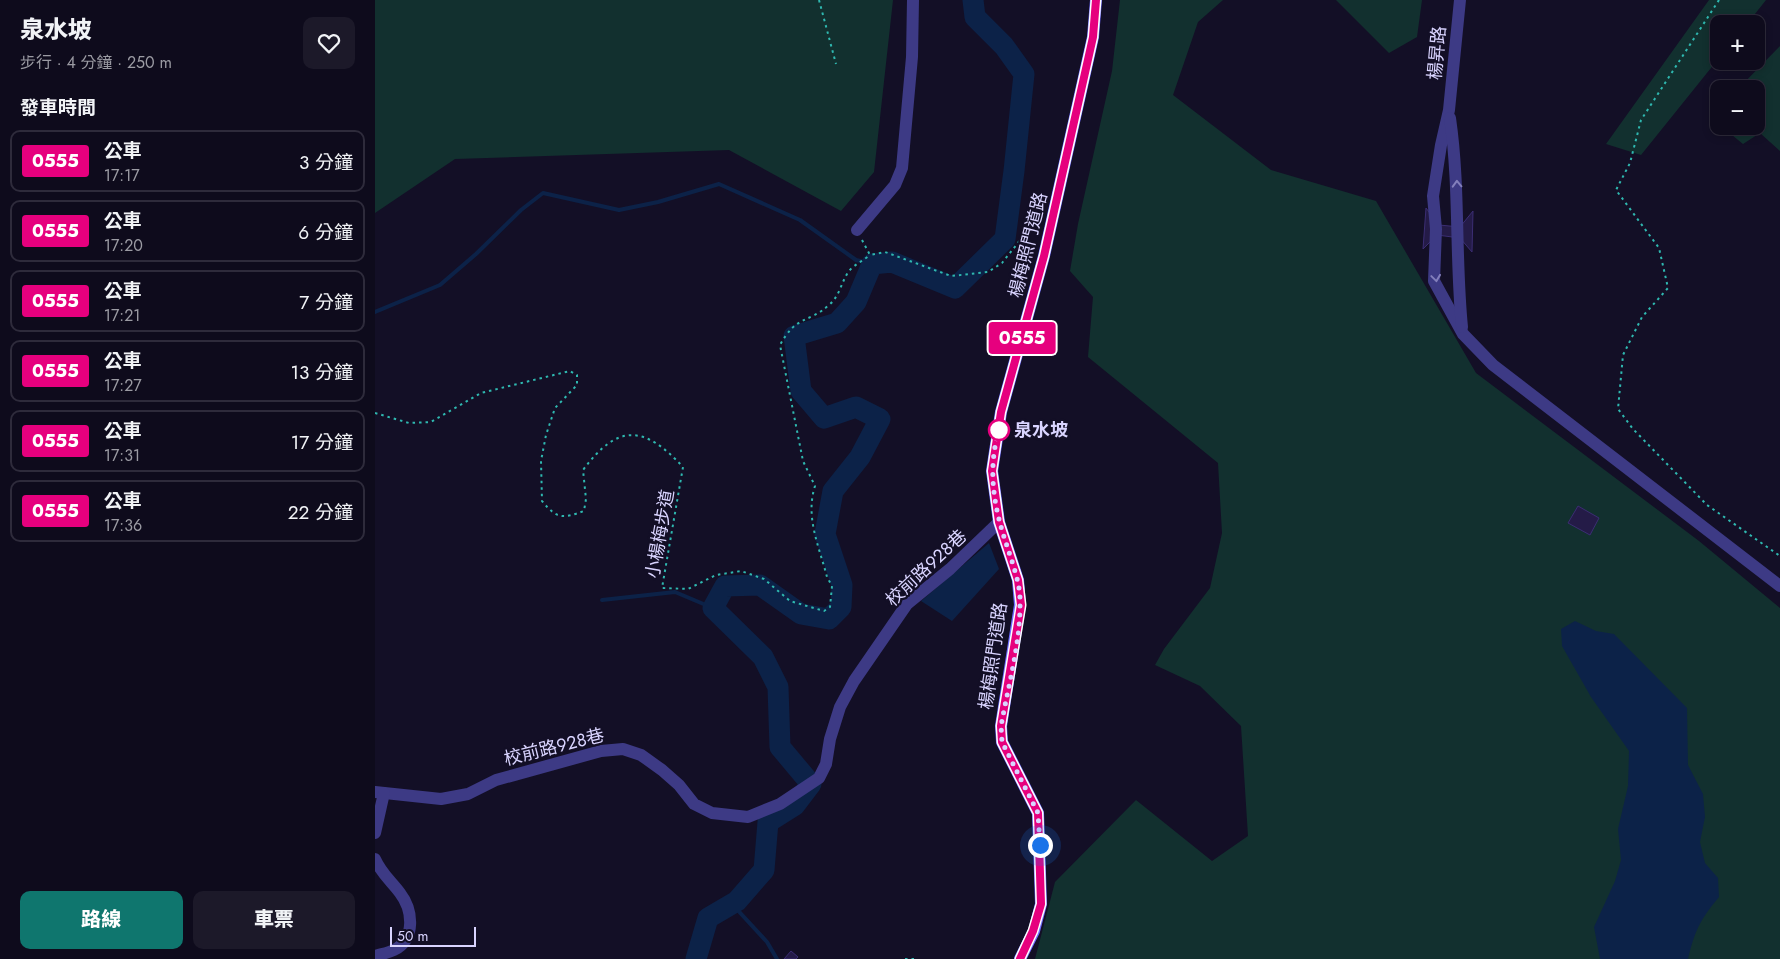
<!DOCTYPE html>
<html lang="zh-TW">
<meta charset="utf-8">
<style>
body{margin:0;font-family:Jost,"Noto Sans TC",sans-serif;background:#1c1929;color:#f1f3f6;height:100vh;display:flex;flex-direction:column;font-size:19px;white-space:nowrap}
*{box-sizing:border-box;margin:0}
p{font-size:16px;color:#9b9ba3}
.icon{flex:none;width:28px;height:28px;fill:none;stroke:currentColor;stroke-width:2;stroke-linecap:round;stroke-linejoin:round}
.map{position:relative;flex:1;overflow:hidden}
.side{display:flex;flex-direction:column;background:#0e0b1c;width:375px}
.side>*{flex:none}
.badge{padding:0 10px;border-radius:4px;font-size:18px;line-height:32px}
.controls{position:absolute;left:1335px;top:15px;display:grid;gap:10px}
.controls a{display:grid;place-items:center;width:55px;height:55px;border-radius:10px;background:#0e0b1c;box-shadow:0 2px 8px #0003,0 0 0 1px #2e2b3b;font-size:25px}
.scale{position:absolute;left:15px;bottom:12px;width:86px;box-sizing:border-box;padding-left:5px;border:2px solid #d9d4ff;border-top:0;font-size:14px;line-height:18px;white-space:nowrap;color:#d9d4ff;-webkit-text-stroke:4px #130f26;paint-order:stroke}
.you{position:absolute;width:25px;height:25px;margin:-12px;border:4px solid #fff;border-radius:50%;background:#1a73e8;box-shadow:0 0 0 8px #1a73e833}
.map>.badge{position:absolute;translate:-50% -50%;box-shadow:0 0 0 2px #fff}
h2{padding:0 20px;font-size:19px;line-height:45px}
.round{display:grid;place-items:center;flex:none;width:52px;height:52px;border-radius:10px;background:#1c1929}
.overview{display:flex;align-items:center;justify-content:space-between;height:85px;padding:0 20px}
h1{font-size:24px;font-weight:800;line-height:38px}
.cta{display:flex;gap:10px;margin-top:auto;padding:10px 20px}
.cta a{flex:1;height:58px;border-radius:10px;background:#0f766e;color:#fff;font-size:20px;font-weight:800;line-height:58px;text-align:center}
.cta a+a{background:#1c1929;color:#f1f3f6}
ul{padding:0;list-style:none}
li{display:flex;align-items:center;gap:15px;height:62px;margin:0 10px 8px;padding:0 10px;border:2px solid #2e2b3b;border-radius:10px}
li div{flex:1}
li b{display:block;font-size:19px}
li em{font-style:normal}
li .badge{min-width:55px;font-weight:700;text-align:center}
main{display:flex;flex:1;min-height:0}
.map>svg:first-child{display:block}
</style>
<main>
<section class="side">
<div class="overview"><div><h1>泉水坡</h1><p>步行 · 4 分鐘 · 250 m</p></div><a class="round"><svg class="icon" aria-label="heart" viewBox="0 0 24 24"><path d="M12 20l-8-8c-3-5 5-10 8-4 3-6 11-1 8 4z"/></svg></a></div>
<h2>發車時間</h2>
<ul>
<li><span class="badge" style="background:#e6007e;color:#fff">0555</span><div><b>公車</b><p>17:17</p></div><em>3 分鐘</em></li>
<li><span class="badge" style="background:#e6007e;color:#fff">0555</span><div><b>公車</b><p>17:20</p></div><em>6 分鐘</em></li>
<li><span class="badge" style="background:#e6007e;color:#fff">0555</span><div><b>公車</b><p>17:21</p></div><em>7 分鐘</em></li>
<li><span class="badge" style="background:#e6007e;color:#fff">0555</span><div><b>公車</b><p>17:27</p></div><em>13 分鐘</em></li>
<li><span class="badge" style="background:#e6007e;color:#fff">0555</span><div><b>公車</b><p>17:31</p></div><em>17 分鐘</em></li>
<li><span class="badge" style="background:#e6007e;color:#fff">0555</span><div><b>公車</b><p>17:36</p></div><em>22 分鐘</em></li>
</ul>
<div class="cta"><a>路線</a><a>車票</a></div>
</section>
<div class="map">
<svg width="1405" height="959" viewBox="0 0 1405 959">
<rect width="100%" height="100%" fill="#130f26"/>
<g fill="#12302f">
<path d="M0,0H518L499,172L466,211L354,150L80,159L0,213Z"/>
<path d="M745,0H848L823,22L798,95L896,170L1001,201L1101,373L1324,541L1405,608V959H660L680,882L761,800L837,861L873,836L866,726L825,686L780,665L789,649L835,588L847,533L843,463L713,357L718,297L695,271L703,224L737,71Z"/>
<path d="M961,0H1047L1042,37L1014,53Z"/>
<path d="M1334,0H1391L1372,24H1344V58L1266,155L1231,144Z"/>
<path d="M1405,46V151L1385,133L1368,144L1346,126H1381V89H1363Z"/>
</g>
<g fill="#0c2248">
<path d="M614,543L624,569L577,621L546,601Z"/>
<path d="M1200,621L1221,631L1239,634L1312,708L1313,765L1328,794L1330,817L1325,842L1330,863L1343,878L1344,897C1325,920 1320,930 1313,959H1225L1219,927L1240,881L1246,860L1243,829L1253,786L1254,751L1216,697L1187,646L1186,629Z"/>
</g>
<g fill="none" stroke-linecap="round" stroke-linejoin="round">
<g stroke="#0c2248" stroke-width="4">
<path d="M0,312L65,285L101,254L146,210L168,193L244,210L283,202L344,184L425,220L481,260L497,264"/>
<path d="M227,600L300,592L338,608"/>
<path d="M357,904L392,942L402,959"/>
</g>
<path stroke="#0c2248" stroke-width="21" d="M321,959L333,918L362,901L389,870L393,822L420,805L436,784L405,747L403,687L388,657L338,608L350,586L385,585L426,614L454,619L466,607L467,585L450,534L458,491L485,457L505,419L481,407L449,418L426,391L419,336L462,323L481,302L497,264L517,262L580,288L630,239L639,171L649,74L629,46L600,17L598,0"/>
</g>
<g fill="#241b47" stroke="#3b2d73">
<path d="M1051,208L1064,225L1085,227L1098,211L1097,252L1085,238L1062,235L1048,249Z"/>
<path d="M1203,506L1224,518L1215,535L1193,523Z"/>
<path d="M416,951L423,957L421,959H409Z"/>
</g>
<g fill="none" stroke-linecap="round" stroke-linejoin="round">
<g stroke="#2fb8b0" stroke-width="2" stroke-dasharray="2.5 4" stroke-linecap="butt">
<path d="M444,0L461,64"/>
<path d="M1344,0L1266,120L1255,163L1241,190L1284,248L1293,288L1267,317L1248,355L1243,409L1258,429L1332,505L1405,556"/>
<path d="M487,240L495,255L510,252L576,276L613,272L627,263L665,215"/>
<path d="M0,413L34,423L56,422L106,393L195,371L202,375V385L180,408L171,435L166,461L167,501C182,519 187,519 209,511L211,499L208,470C243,423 269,425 308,467L287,588L313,589L341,575L366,571L389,579L415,601L449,611L455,607L457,586L452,577C444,546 430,517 440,486L428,461L405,345C422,314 433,324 454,305C465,296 466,282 474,271C479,265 489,260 495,255"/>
<path d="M530,959H541"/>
</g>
<g stroke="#3d3a85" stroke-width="12">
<path d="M1085,0L1074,110L1066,145L1058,196L1061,229L1059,281L1088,334L1118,365L1405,586"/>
<path d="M1075,118C1085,187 1080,257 1087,327"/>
<path d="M482,230L520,185L527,168L537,57L538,0"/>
<path d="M0,792L66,799L93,794L121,780L226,751L248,749L266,755L287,770L304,785L319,804L337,813L373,817L405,804L444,778L451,764L455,739L465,707L479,681L532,604L575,569L624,522"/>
<path d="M0,833L9,793"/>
<path d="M0,859C6,873 16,881 25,893C38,910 41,939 19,950C13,953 6,954 0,956"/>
</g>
<path stroke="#6f6bff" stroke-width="12" d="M645,959L659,931L666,904L663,813L627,742L626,726L645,605L643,580L624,522L617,471L626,412L669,256L718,37L721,0"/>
</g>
<defs><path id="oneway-chevron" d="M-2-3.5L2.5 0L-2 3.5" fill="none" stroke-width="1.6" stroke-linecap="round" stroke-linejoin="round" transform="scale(1.25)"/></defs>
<g stroke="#837fbc">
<use href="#oneway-chevron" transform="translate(1082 184) rotate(-92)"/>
<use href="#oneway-chevron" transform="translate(1061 278) rotate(82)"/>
</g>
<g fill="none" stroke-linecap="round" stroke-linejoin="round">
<g stroke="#fff" stroke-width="11">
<path id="line" d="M645,959L658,931L666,904L663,813L627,742L626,726L646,605L643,580L624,522L617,471L626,412L669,256L714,55L718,37L721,0"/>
</g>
<use href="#line" stroke="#e6007e" stroke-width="8"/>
<path stroke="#d9d4ff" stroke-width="5" stroke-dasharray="0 9" d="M624,430C612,470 619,508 632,546C638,565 646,585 645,605C645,645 633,687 626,726L627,742L663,813L665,845"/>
</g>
<circle fill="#fff" stroke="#e6007e" stroke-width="2.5" cx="624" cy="430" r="10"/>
<g text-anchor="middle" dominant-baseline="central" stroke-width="4.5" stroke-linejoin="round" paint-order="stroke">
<g font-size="18" fill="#d9d4ff" stroke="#130f26">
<text transform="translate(1062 53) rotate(-85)">楊昇路</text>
<text transform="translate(653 245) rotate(-76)">楊梅照門道路</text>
<text transform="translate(285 534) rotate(-80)">小楊梅步道</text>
<text transform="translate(551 568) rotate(-43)">校前路928巷</text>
<text transform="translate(618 656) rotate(-82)">楊梅照門道路</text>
<text transform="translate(179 747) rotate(-14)">校前路928巷</text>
</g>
<g font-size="18" font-weight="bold" fill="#d9d4ff" stroke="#130f26" text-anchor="start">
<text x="639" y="430">泉水坡</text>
</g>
</g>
</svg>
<div class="controls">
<a>+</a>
<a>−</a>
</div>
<div class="scale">50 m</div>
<div class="you" style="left:665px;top:845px"></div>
<b class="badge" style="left:647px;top:338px;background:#e6007e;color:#fff">0555</b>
</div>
</main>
